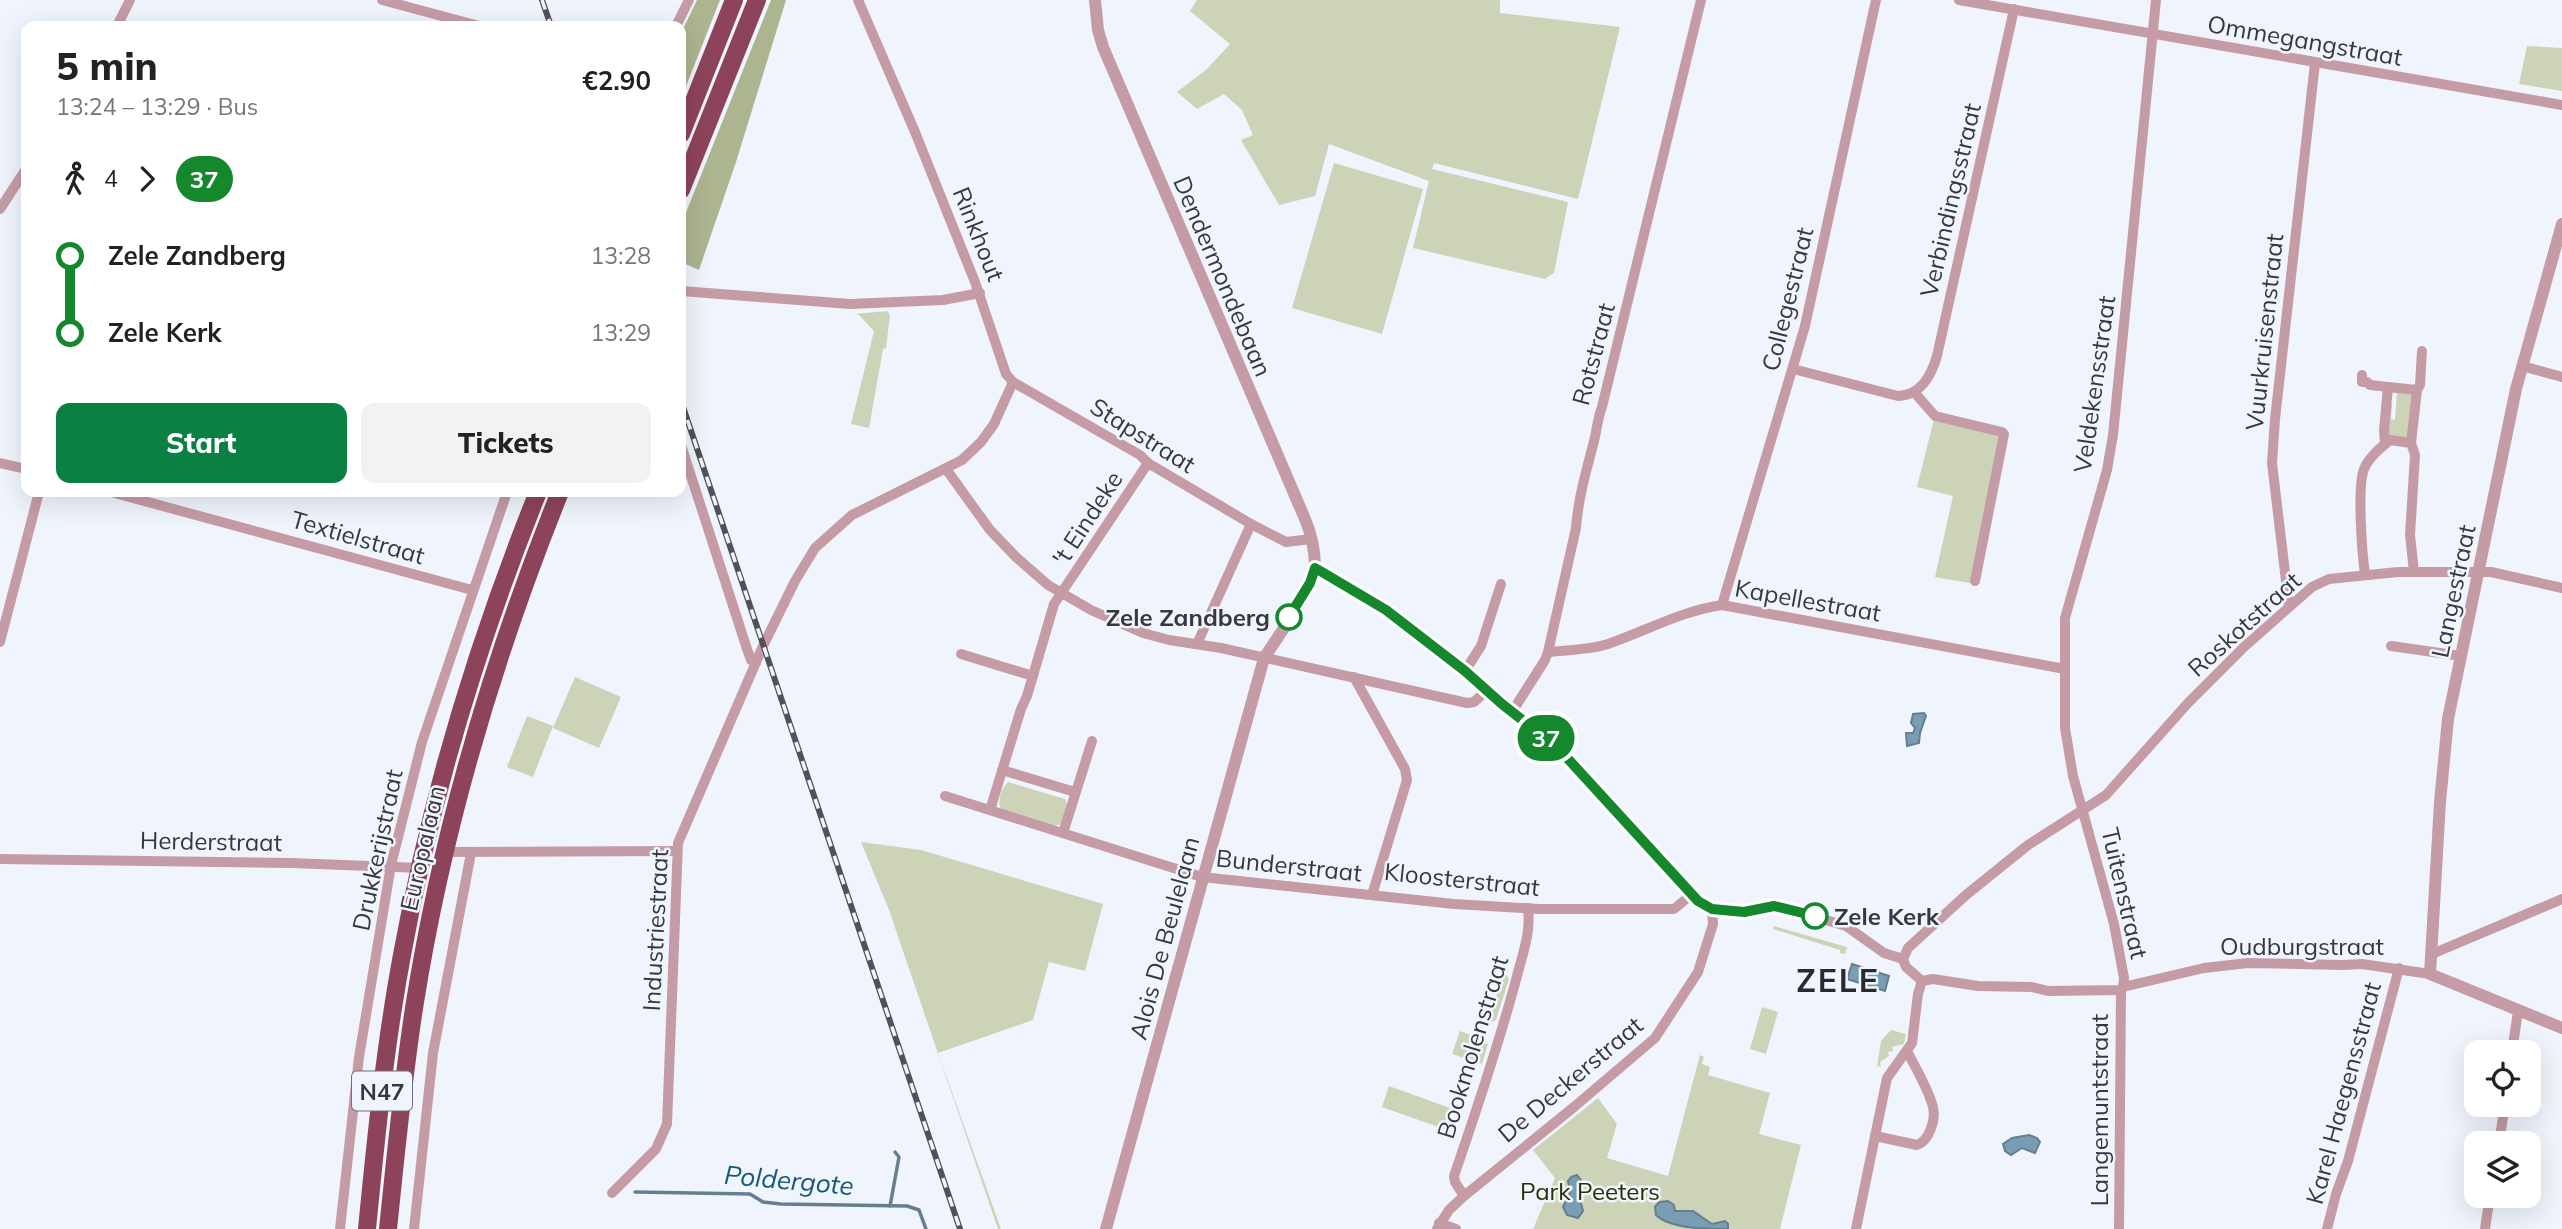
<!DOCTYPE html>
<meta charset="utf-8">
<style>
body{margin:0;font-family:Mulish,sans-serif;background:#f2f2f2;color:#222;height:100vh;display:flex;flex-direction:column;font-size:26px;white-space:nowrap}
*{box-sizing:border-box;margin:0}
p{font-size:23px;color:#767676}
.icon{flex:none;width:38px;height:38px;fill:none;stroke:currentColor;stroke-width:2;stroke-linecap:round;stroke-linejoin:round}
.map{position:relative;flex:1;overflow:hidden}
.details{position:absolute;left:21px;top:21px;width:665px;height:476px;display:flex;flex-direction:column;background:#fff;border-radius:14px;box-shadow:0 7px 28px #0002}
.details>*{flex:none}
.badge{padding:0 14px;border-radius:23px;font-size:24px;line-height:46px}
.buttons{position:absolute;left:2464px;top:1040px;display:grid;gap:14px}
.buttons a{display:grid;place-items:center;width:77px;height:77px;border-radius:14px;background:#fff;box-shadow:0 7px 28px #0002;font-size:35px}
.map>.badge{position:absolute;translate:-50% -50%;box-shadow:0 0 0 4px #fff}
.legs{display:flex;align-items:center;gap:10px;height:77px;padding:0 35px;font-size:23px}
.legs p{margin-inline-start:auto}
.head{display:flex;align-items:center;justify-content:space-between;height:119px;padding:0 35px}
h1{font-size:38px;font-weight:800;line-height:52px}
.action{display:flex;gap:14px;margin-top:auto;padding:14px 35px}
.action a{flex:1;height:80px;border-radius:14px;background:#0b8043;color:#fff;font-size:28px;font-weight:800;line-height:80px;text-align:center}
.action a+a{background:#f2f2f2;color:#222}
ul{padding:0 35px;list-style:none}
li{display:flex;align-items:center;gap:24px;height:77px;font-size:26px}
li i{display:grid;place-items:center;width:10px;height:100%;margin:0 9px;background:currentColor}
li i::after{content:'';width:18px;height:18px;margin:-9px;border:5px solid;border-radius:50%;background:#fff}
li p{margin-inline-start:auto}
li:first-child i{background:linear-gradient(#0000 50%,currentColor 0)}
li:last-child i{background:linear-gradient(currentColor 50%,#0000 0)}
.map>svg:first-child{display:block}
</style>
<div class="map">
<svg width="2562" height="1229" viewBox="0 0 2562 1229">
<rect width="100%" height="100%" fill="#f0f5fd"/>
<g fill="#cdd3b7">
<path d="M1197,0H1500V13L1620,27L1578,199L1434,163L1432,169L1568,202L1554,273L1545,279L1413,248L1429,181L1329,144L1315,196L1279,205L1241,140L1253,135L1242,110L1224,94L1197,109L1177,92L1207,69L1230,44L1190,11Z"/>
<path d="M2527,46L2562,48V91L2519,84Z"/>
<path d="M1334,163L1423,189L1382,334L1292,308Z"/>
<path d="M887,311L890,315L886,348L883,349L869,428L851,424L874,331L859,315L855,314Z"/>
<path d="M2397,392L2412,393L2407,438L2387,436L2389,403L2392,404L2391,419L2395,420Z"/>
<path d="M1934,419L1998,432L2001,438L1970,583L1935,577L1953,496L1917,487Z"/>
<path d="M575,677L621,697L599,748L553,728Z"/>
<path d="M527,716L553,726L533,777L507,767Z"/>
<path d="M1008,782L1065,799C1070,808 1065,818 1059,825H1053L1005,811L1000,807C998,798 1002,788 1008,782Z"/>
<path d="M861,842L921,850L1103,904L1085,971L1049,962L1033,1020L938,1053L1001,1229H998L889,910Z"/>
<path d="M1774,926L1847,947L1845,954L1840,953V950L1773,929Z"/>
<path d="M1505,972L1509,979L1496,1020L1491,1022L1488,1020Z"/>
<path d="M1762,1007L1778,1012L1766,1054L1750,1049Z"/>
<path d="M1891,1030L1906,1034L1904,1044L1892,1047L1893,1051L1888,1052L1889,1056L1880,1062L1881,1066L1877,1067L1881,1041Z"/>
<path d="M1460,1031L1482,1039L1481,1042L1488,1044L1482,1064L1452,1054Z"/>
<path d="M1700,1055L1704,1057L1702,1064L1710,1067L1708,1075L1770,1093L1759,1134L1801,1145L1780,1229H1533L1555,1178L1533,1150L1598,1098L1617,1124L1607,1158L1668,1176Z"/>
<path d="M1389,1086L1450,1108L1444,1129L1382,1107Z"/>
</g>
<g fill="#acb490">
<path d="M697,0H720L681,99V33Z"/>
<path d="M771,0H786L736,162L699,270L681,262V225Z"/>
</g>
<g fill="#799db2" stroke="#657f8e" stroke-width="2">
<path d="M1924,713L1926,716L1920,733L1919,743L1907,746L1906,733H1913L1915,728L1911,723L1913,714Z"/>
<path d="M1852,964L1889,976L1885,991L1847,979Z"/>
<path d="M2029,1135L2037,1138L2040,1142L2035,1153L2022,1148L2011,1155L2005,1151L2003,1144L2012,1138Z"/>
<path d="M1577,1175L1581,1180L1580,1199L1583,1211L1578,1218L1567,1215L1563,1207L1570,1192L1568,1181L1571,1177Z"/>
<path d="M1668,1201L1674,1205L1675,1211H1693L1712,1224L1725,1221L1728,1224V1229C1708,1229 1670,1229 1656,1215L1655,1207L1659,1202Z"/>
</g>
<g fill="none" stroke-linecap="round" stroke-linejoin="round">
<g stroke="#657f8e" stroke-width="3.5">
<path d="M635,1192L750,1194L763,1202L781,1204L907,1206L919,1210L926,1229"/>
<path d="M890,1206L899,1157L895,1152"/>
</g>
<g stroke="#c59ca6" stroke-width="10">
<path d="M382,0L479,26"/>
<path d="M858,0L915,132L975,282L1006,374L1013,382L1140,455L1148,463L1251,524L1286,542L1311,539"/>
<path d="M1959,0L2562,105"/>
<path d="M117,26L130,0"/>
<path d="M676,26L689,0"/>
<path d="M0,209L26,169"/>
<path d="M681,291L850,304L943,300L980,293"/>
<path d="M2522,366L2562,377"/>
<path d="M1793,369L1898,396C1921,395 1931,376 1937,356L2014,9"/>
<path d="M2362,375V382H2367L2370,385L2388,387"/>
<path d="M1914,392L1935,416L2002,432L2004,434L1975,581"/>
<path d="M2411,443L2417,390L2420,385L2422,351"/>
<path d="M2385,444L2384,430L2388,387L2417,390"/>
<path d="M681,445L747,649L751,660L756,663"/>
<path d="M0,463L26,469"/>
<path d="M946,469L990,530L1016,557L1048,585L1091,610L1143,633L1169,640L1221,648L1467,703L1474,702L1486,691"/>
<path d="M111,492L472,590"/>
<path d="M1315,568L1386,610L1465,671L1502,704L1558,748L1684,888L1712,909"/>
<path d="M2365,574C2362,553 2357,487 2364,469C2368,458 2380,448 2390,440L2411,443L2415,455L2410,535L2414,572"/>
<path d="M1722,605L1805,326L1876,0"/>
<path d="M2289,606L2272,463L2275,419L2315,63"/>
<path d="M0,642L39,492"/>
<path d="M1197,644L1251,524"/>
<path d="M2391,646L2461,656"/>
<path d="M1548,652C1567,650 1589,650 1608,644C1646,631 1681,611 1722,605L2065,669"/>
<path d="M961,654L1033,676"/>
<path d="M1465,671L1481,646L1501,584"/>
<path d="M1354,677L1405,769L1407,780L1372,895"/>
<path d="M1512,712L1545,660L1548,652L1576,528C1578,499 1586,472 1593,445C1597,431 1597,420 1602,407L1701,0"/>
<path d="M1002,770L1075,792"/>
<path d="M945,796L1202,877L1454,904L1539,909H1674L1691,895"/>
<path d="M990,810L1021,709L1027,696L1054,604L1148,463"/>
<path d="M1063,833L1092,741"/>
<path d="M445,852L677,851"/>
<path d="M0,859L291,863L421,868"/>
<path d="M1712,909L1744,912L1774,906L1789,909L1846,926L1884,953L1903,959"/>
<path d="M2432,954L2562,899"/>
<path d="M1903,959L1908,948L1966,895L2028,845L2106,795L2188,703L2244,647L2312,587L2329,579L2398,572H2491L2562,588"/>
<path d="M1903,959L1906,967L1922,981"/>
<path d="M1922,981L1933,979L1978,986L2032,987L2048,991L2121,990L2123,987"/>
<path d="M2123,987L2124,978L2114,924L2073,776L2065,728V618L2107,470L2113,435L2156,0"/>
<path d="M2123,987L2204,968L2248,963L2343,965L2362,964L2430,974"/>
<path d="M2512,1052L2518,1011"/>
<path d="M1875,1136L1917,1145C1929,1141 1936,1120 1933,1107C1928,1088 1916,1069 1907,1051"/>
<path d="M2499,1143L2505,1104"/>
<path d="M612,1193L656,1149L667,1124L678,843L763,646L795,581L815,548L852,515L962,460L981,442L994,424L1013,382"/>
<path d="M1464,1196L1455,1182L1454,1176C1477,1109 1499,1044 1517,976C1523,952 1531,933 1528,908"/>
<path d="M1439,1223L1456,1229"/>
<path d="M340,1229L359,1057L391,865L422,742L507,492"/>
<path d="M414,1229L433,1053L471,853"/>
<path d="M1437,1229L1449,1210L1464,1196L1574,1107L1655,1038L1698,972L1713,924L1712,909"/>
<path d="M1856,1229L1887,1078L1912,1043L1918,994L1922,981"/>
<path d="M2119,1229L2121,990"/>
<path d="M2327,1229L2336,1194L2348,1161L2399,968"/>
<path d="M2485,1229L2490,1195"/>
</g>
<g stroke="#c59ca6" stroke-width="12">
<path d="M1095,0L1098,30L1103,47L1305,519C1311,533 1315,552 1315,568C1314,588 1276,639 1264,658L1106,1229"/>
<path d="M2562,224L2516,389L2448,719L2440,802L2430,974L2562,1028"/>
</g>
<g stroke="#8d445a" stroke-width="18">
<path d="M681,134L734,0"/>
<path d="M681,190L757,0"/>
<path d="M367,1229C376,1137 385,1046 402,955C431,796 478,641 538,492"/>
<path d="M388,1229C396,1153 403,1077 415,1002C443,827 494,656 560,492"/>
</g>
<g stroke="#505256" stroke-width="6">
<g id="rail">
<path d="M542,0L551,26"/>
<path d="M681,401L960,1229"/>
</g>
</g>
<use href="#rail" stroke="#f0f5fd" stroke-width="3.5" stroke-dasharray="10" stroke-linecap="butt"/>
</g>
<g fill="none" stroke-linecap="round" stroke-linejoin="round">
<g stroke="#fff" stroke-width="16">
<path id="line-1" d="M1289,617L1310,583L1315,568L1322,572L1386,610L1465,671L1502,704L1558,748L1698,901L1712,909L1744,912L1774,906L1815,916"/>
</g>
<use href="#line-1" stroke="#15882e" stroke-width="10"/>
</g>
<g fill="#fff" stroke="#15882e" stroke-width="3.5">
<circle cx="1289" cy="617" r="12"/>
<circle cx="1815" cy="916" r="12"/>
</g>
<g text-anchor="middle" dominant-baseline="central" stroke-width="5" stroke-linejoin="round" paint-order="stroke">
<rect fill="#f0f5fd" stroke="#6e7175" stroke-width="2" x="352" y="1071.5" width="60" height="39" rx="5"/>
<g font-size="23" font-weight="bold" fill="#36383b">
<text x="382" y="1091">N47</text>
</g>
<g font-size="24" fill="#36383b" stroke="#f0f5fd">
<text transform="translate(2305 40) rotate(10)">Ommegangstraat</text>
<text transform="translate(1950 200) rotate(-77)">Verbindingsstraat</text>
<text transform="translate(979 234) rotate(68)">Rinkhout</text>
<text transform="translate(1223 276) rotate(67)">Dendermondebaan</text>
<text transform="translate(1787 299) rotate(-76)">Collegestraat</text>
<text transform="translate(2264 332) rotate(-84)">Vuurkruisenstraat</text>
<text transform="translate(1593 354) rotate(-75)">Rotstraat</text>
<text transform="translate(2094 384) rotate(-82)">Veldekensstraat</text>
<text transform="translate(1143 435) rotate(32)">Stapstraat</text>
<text transform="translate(1087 518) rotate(-57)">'t Eindeke</text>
<text transform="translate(358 537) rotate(16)">Textielstraat</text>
<text transform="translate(2453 591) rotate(-78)">Langestraat</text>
<text transform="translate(1808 600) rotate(10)">Kapellestraat</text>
<text transform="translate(2244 624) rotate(-42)">Roskotstraat</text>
<text transform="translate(211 841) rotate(1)">Herderstraat</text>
<text transform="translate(422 848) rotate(-77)">Europalaan</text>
<text transform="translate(377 850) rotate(-78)">Drukkerijstraat</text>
<text transform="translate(1289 865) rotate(6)">Bunderstraat</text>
<text transform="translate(1462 879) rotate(6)">Kloosterstraat</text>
<text transform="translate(2125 893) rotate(77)">Tuitenstraat</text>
<text transform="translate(655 930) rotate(-87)">Industriestraat</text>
<text transform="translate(1164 938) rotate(-75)">Alois De Beulelaan</text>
<text x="2302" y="946">Oudburgstraat</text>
<text transform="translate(1472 1047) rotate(-73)">Bookmolenstraat</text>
<text transform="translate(1570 1079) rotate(-40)">De Deckerstraat</text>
<text transform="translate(2343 1093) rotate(-75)">Karel Haegensstraat</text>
<text transform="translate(2099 1110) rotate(-90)">Langemuntstraat</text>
</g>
<g font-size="24" font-weight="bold" fill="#36383b" stroke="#f0f5fd" text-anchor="end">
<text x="1270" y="617">Zele Zandberg</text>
<text x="1834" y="916" text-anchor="start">Zele Kerk</text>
</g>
<g font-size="24" fill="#2a3003" stroke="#f0f5fd">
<text x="1590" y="1191">Park Peeters</text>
</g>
<g font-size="26" font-style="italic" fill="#175977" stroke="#f0f5fd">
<text transform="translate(789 1180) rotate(5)">Poldergote</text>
</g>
<g font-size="32" font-weight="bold" letter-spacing="2" fill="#272b30" stroke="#f0f5fd">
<text x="1838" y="980">ZELE</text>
</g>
</g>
</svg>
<div class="buttons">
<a><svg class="icon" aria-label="locate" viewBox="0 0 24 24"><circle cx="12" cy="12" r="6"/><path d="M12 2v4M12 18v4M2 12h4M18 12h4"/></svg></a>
<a><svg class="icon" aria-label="layers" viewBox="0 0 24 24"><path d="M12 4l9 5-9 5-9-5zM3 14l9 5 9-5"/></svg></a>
</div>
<b class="badge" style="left:1546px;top:738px;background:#15882e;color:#fff">37</b>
<section class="details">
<div class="head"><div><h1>5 min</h1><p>13:24 – 13:29 · Bus</p></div><b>€2.90</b></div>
<div class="legs"><svg class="icon" aria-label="walk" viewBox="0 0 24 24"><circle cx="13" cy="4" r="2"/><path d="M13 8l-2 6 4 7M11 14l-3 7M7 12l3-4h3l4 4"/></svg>4<svg class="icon" aria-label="forward" viewBox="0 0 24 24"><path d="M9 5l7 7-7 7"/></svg><b class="badge" style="background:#15882e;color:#fff">37</b></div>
<ul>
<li><i style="color:#15882e"></i><b>Zele Zandberg</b><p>13:28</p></li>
<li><i style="color:#15882e"></i><b>Zele Kerk</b><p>13:29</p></li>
</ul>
<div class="action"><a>Start</a><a>Tickets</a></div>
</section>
</div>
